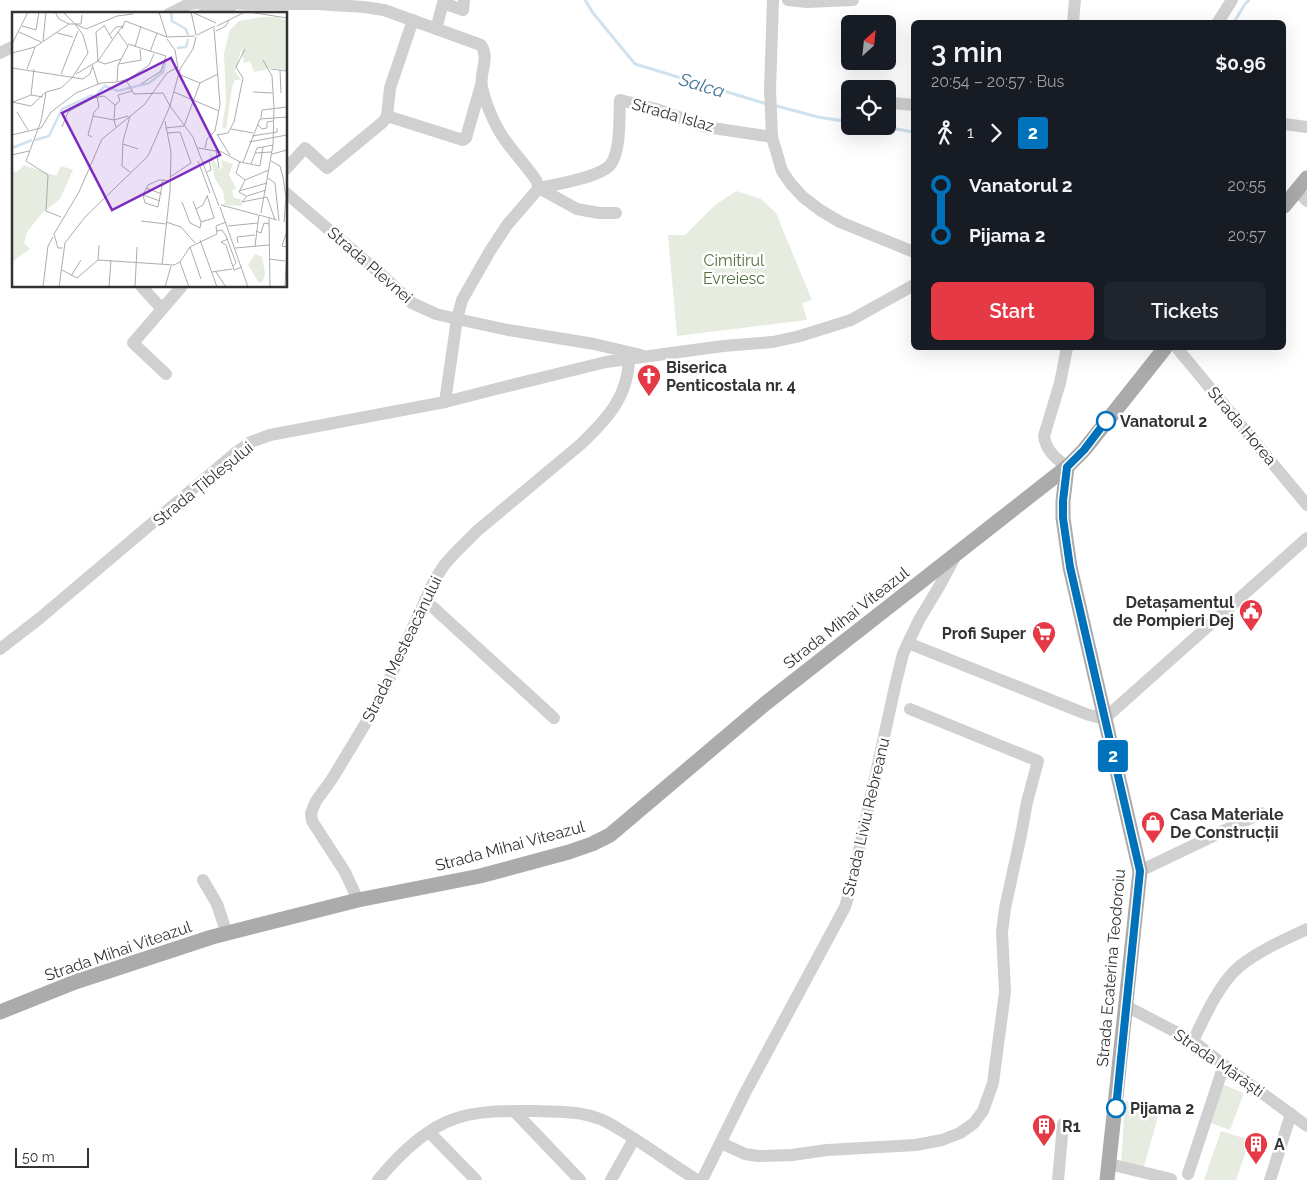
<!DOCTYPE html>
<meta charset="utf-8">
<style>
body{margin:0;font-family:Raleway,sans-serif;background:#20242c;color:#f1f3f6;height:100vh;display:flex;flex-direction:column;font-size:19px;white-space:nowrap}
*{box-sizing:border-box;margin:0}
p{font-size:16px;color:#9ea1a6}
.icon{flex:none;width:28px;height:28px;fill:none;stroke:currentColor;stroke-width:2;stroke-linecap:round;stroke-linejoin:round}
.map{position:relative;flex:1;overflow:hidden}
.side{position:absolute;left:911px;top:20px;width:375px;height:330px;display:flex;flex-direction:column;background:#171b24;border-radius:8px;box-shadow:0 5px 20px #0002}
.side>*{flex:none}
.badge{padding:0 10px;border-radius:4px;font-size:18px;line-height:32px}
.needle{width:32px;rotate:27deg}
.buttons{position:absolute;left:841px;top:15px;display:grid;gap:10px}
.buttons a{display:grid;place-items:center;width:55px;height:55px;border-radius:8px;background:#171b24;box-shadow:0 5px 20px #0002;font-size:25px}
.scale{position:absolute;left:15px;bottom:12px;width:74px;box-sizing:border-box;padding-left:5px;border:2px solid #333;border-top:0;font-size:14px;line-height:18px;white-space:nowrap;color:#333;-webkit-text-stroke:4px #fff;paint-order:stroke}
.map>.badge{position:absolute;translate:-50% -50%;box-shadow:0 0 0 2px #fff}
.legs{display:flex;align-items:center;gap:8px;height:55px;padding:0 20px;font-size:16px}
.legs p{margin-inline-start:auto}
.head{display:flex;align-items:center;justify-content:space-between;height:85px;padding:0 20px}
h1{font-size:28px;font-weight:600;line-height:38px}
.cta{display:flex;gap:10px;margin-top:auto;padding:10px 20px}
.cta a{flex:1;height:58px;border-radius:8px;background:#e63946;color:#fff;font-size:20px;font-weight:600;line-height:58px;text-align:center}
.cta a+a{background:#20242c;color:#f1f3f6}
ul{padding:0 20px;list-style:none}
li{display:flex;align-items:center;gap:18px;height:50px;font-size:19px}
li i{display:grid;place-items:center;width:8px;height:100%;margin:0 6px;background:currentColor}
li i::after{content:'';width:12px;height:12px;margin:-6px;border:4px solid;border-radius:50%;background:#171b24}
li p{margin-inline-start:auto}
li:first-child i{background:linear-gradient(#0000 50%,currentColor 0)}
li:last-child i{background:linear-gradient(currentColor 50%,#0000 0)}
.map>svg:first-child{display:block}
</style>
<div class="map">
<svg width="1307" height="1180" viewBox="0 0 1307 1180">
<rect width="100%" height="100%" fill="#fff"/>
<g fill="#e6ecdf">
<path d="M736,191L761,199L776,213L812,300L802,303L807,320L677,336L668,235H685L715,205Z"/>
<path d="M1222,1084L1244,1093L1230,1130L1208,1122Z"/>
<path d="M1125,1101L1160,1109L1143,1170L1121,1165Z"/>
<path d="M1221,1131L1250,1140L1236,1180H1204Z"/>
</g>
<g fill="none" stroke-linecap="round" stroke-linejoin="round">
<g stroke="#cfe2ee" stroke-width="3">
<path d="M585,0L593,13L635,64L767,104"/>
<path d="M1234,22L1245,4L1249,0"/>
<path d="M773,105L818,117L850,122"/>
<path d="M878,126L914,132"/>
</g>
<g stroke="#d0d0d0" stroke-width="12">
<path d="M773,0L770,90L772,137L782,171L791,184L803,197L820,210L840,222L914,252"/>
<path d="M788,0L807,2L853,0"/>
<path d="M169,14L189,4L207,2L249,4H316L364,7L384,10L481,45C490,58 479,73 482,87C485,102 494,124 503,137C513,152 526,165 536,180L539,188"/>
<path d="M203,14L230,8"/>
<path d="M1073,22L1075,0"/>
<path d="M1218,22L1232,0"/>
<path d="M436,29L443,3L463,10L464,0"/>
<path d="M0,53L14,46"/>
<path d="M892,103L914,105"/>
<path d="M387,116L463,140L466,138L481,85"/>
<path d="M1284,124L1307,127"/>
<path d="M286,169L305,148L327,168L383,122L387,116L390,88L413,20"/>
<path d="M539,188C554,185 602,177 611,164C621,149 619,119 620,100L656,109L706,127L772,137"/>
<path d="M539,188L577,209L599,213H616"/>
<path d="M1297,190L1307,201"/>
<path d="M286,193L383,276L412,303L436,314L457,319L462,300L490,251L507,225L539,188"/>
<path d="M141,286L162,309"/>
<path d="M1177,348L1307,505"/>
<path d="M166,374L133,343L182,286"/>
<path d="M445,402L457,319L508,330L594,344L641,355"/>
<path d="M1067,467C1056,458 1046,451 1044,436L1060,383L1067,348"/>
<path d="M425,600L554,718"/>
<path d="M908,643L1086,714L1104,719L1307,538"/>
<path d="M0,649L40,618L234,454L251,442L270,435L445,402L500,388L606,362L723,346L773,342L800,336L851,320L914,285"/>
<path d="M1140,871L1261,813"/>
<path d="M203,880L217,904L227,934"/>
<path d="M358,900L345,872L312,821L311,813L316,801L332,779L370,716L389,680L435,579L445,564L455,553L477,531L581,444C607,419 628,397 629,359"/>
<path d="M1126,1006L1193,1041L1229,1069L1307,1126"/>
<path d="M1193,1041C1204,1018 1220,982 1240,966C1260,950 1284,940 1307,929"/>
<path d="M514,1111L580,1180"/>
<path d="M429,1132L476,1180"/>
<path d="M721,1143L745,1154L758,1156L792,1155L827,1150L916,1145L942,1140L960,1133L974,1123L983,1111L993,1083L1005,992L1002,932L1005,908L1021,835L1027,802L1038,761L910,709"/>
<path d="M1109,1164L1171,1179L1170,1180"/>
<path d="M1188,1174L1224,1065"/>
<path d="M378,1180C397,1157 425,1129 454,1119C477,1110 512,1111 537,1111C557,1112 578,1111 597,1118C608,1121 618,1129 627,1134C651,1149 673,1165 697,1180"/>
<path d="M611,1180L634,1139"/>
<path d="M702,1180L745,1093L845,907L851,887L896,682L903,654L908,643L919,620L940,585L956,555"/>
<path d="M1058,1180L1063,1124"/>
<path d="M1270,1180L1291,1114"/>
</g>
<g stroke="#ababab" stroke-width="15">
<path d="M1284,206L1307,178"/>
<path d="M1067,467L1063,501V518L1070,567L1140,871L1107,1180"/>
<path d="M0,1012L75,982L212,937L358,900L480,876L569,852L592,844L610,835L766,703L1067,467L1084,450L1165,348"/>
</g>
</g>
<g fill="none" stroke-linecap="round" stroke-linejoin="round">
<g stroke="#fff" stroke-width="11">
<path id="line-1" d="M1106,421L1084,450L1067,467L1063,501V518L1070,567L1140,871L1116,1108"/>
</g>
<use href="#line-1" stroke="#0072bc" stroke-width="8"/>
</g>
<defs>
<g id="church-pin" transform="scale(1.25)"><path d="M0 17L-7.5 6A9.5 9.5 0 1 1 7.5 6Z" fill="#e63946" stroke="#fff"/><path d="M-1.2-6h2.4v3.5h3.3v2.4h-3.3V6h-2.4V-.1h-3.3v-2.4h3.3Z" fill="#fff"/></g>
<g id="civic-pin" transform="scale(1.25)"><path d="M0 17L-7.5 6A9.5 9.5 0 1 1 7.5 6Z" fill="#e63946" stroke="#fff"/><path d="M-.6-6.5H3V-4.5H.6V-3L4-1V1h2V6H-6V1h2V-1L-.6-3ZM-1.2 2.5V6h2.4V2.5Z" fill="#fff"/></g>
<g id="supermarket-pin" transform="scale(1.25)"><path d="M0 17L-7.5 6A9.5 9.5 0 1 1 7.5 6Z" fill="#e63946" stroke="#fff"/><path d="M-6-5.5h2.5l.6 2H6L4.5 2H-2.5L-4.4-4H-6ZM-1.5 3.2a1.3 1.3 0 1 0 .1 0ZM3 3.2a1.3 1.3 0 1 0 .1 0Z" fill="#fff"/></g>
<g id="shop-pin" transform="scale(1.25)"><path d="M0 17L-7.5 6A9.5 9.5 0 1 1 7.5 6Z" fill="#e63946" stroke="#fff"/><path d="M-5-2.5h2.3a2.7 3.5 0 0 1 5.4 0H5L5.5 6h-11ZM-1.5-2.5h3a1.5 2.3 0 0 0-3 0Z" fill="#fff"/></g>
<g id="building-pin" transform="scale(1.25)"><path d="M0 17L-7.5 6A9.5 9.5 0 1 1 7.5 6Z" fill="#e63946" stroke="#fff"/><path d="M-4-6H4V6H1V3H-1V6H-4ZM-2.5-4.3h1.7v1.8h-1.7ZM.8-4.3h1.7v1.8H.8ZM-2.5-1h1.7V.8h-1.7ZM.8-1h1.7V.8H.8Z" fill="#fff"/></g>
</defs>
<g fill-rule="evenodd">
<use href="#church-pin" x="649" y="376"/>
<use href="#civic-pin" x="1251" y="611"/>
<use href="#supermarket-pin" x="1044" y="633"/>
<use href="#shop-pin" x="1153" y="823"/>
<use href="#building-pin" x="1044" y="1126"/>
<use href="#building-pin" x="1256" y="1144"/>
</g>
<g fill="#fff" stroke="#0072bc" stroke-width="2.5">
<circle cx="1106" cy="421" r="9"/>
<circle cx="1116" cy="1108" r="9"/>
</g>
<g text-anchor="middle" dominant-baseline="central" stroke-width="5" stroke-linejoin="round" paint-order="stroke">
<g font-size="16" fill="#333" stroke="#fff">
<text transform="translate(673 115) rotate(16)">Strada Islaz</text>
<text transform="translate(370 265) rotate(41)">Strada Plevnei</text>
<text transform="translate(1242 426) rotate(50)">Strada Horea</text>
<text transform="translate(203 484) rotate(-39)">Strada Țibleșului</text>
<text transform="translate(846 618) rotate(-38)">Strada Mihai Viteazul</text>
<text transform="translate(402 649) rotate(-64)">Strada Mesteacănului</text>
<text transform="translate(866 817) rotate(-77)">Strada Liviu Rebreanu</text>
<text transform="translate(510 846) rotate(-15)">Strada Mihai Viteazul</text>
<text transform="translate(118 951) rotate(-19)">Strada Mihai Viteazul</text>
<text transform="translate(1111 968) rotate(-85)">Strada Ecaterina Teodoroiu</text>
<text transform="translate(1219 1063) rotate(35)">Strada Mărăști</text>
</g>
<g font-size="16" fill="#56703f" stroke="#fff">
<text x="734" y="260">Cimitirul<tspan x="734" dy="18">Evreiesc</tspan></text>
</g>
<g font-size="16" font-weight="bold" fill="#333" stroke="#fff" text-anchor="start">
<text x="666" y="367">Biserica<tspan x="666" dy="18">Penticostala nr. 4</tspan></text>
<text x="1234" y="602" text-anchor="end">Detașamentul<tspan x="1234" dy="18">de Pompieri Dej</tspan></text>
<text x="1026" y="633" text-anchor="end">Profi Super</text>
<text x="1170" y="814">Casa Materiale<tspan x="1170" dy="18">De Construcții</tspan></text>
<text x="1062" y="1126">R1</text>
<text x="1274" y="1144">A</text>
</g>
<g font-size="16" font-weight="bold" fill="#333" stroke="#fff" text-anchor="start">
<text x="1120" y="421">Vanatorul 2</text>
<text x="1130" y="1108">Pijama 2</text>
</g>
<g font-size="18" font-style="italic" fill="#3f7597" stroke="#fff">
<text transform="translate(702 85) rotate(17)">Salca</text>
</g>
</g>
<g transform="translate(12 12)">
<rect width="275" height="275" fill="#fff"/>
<path d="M251,5H265L275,9V58L261,56L242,60L238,49L232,51L229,38L223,59L229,68H223L220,75L214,117L210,116L214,89L212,41L218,18L227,9ZM197,139L207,157L210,156L209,148L221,152L217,163L224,176L220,179L222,186L229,187L230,194L210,193L213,191L211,179L203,167ZM12,153L44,164L49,154L61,158L48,187L30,201L15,220L12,231L18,237L0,250V159L5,160ZM243,242L250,245L253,261L251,269L247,271L236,253Z" fill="#e6ecdf"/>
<path fill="none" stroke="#cfe2ee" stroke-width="2.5" d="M159,0L160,9L174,17L176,23M165,36L174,35L176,27M85,82L93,74L106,79L137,71L151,60L153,50M23,128L37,124L50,97L81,83M0,136L20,128"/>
<path fill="none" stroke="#adadad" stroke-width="1" d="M43,0L47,7L57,12M51,0L63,12L74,17L105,4L121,2M147,0L155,25M179,0L184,23M237,0L275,6M182,1L204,11M92,13L100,27M10,14L24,18L27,0M205,14L233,0M202,16L208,92L203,119M110,17L113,9L155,25M204,19L214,14L217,8M7,20L29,30M45,21L61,25M97,23L104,15L111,14M185,23L203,14M155,25L183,24M155,27L163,38L166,56M31,29L34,0M0,32L16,0M116,32L154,44L149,59L129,72M123,35L129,14M138,40L145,21M0,41L23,35L57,12H69L70,3M85,49L93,52L109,47M86,49L84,20L92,14M107,52L129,48L128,37M81,55L86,72M0,56L71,67L78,62L81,53M15,57L23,35M168,57L181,37L184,25M259,57L275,59M268,58L269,81M49,62L66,19M64,62L86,49L106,20M166,62L188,71M114,68L122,82L151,81L158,94M105,70L117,67L137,53L142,42M188,71L206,62M162,80L207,99M241,80L261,81M34,81L29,109L14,149L36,163L34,199L49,205M19,83L22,57M0,90L19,94L34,80L49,76L60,66L76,41L71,23L63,12M1,90L19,83L31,85M103,93L108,89L106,83L120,79M158,94L181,125L207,194M5,100L16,118M81,104L102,108L103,93M118,104L111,129L110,154L118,160M249,106L250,98L275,95M245,112L250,117L255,116V110L261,109M50,115L56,100L81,86L92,84L103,93M104,115L102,108L116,104M153,116L172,114L188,71M219,117L241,121M156,121L168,120L179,151L158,165M205,122L218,143M0,123L29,116L39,100L64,81L89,71L105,70L106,53L116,34L106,20L110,15M205,123L216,121L222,110L231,66L224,55L233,37M240,124L265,120V116M80,125L76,123L82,100L87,95L85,85M237,130L275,123M111,132L126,137M186,136L210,140L228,150L248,154M193,136L195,127L203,119M204,138L207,156M243,141L260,140M260,142L275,138M0,143L17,139M186,149L198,181M228,149L224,161L233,168M259,149L268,154L271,165L274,185L272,210M191,150L197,149L199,158L195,160M231,150L248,107L275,105M239,152L245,136L251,135M248,154L251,135L261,133M256,166L263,171L267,209M151,168L146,195L133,191L131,183L136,173L147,168H151L158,169M134,176L150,182M254,178L235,184L230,190L255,185L263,208M227,179L255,171M131,183L148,189M234,184L227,180L233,168L257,158M181,189L189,210M170,190L178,211L188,216L189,210M209,193L246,203M208,195L236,275M184,197L191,193L195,184M249,201L261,133L262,96L260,64L251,48M247,203L265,208M257,206L258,275M129,209L154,212M154,210L169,215L183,231M189,210L202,206L195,183M216,214L246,211M205,219L210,218L214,224L224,251L221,254M244,219L249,221L252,211L257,212M216,227L209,230L214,233L222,258L230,255M188,228L205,275M226,231L225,225L243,223M243,234L247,203M178,235L189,267M275,235L270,234L275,219M51,236H46L42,222L67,180L90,127L132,93L155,61L166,55M223,236L257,233M257,247L273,249M86,248L87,233M168,250L177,275M150,253L158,179L159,140L153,109M50,258L65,266L86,248L162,253L168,250L178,235L205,222L204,214L214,210M200,260L220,257M204,260L214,275M59,264L69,248M31,275L36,234L41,225M47,275L53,231L73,205L136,144L158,94L168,57M97,275L99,248M123,275L125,235M153,275L159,254M273,275L275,233"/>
<path fill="#7b2cbf" fill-opacity="0.15" stroke="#7b2cbf" stroke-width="2.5" d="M159,46L208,143L100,198L50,101Z"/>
<rect width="275" height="275" fill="none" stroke="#333" stroke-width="2.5"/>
</g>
</svg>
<div class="buttons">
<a><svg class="needle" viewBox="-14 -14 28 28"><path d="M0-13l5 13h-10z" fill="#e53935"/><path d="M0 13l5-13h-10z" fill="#9ea1a6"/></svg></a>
<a><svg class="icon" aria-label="locate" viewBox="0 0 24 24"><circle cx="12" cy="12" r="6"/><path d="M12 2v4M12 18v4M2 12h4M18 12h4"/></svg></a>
</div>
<div class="scale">50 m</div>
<b class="badge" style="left:1113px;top:756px;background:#0072bc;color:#fff">2</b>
<section class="side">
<div class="head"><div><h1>3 min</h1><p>20:54 – 20:57 · Bus</p></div><b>$0.96</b></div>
<div class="legs"><svg class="icon" aria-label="walk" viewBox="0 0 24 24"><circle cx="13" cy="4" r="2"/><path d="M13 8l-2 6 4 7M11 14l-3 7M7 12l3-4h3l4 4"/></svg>1<svg class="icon" aria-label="forward" viewBox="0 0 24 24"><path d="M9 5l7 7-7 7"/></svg><b class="badge" style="background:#0072bc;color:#fff">2</b></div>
<ul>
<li><i style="color:#0072bc"></i><b>Vanatorul 2</b><p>20:55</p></li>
<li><i style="color:#0072bc"></i><b>Pijama 2</b><p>20:57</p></li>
</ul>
<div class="cta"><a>Start</a><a>Tickets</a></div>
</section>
</div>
